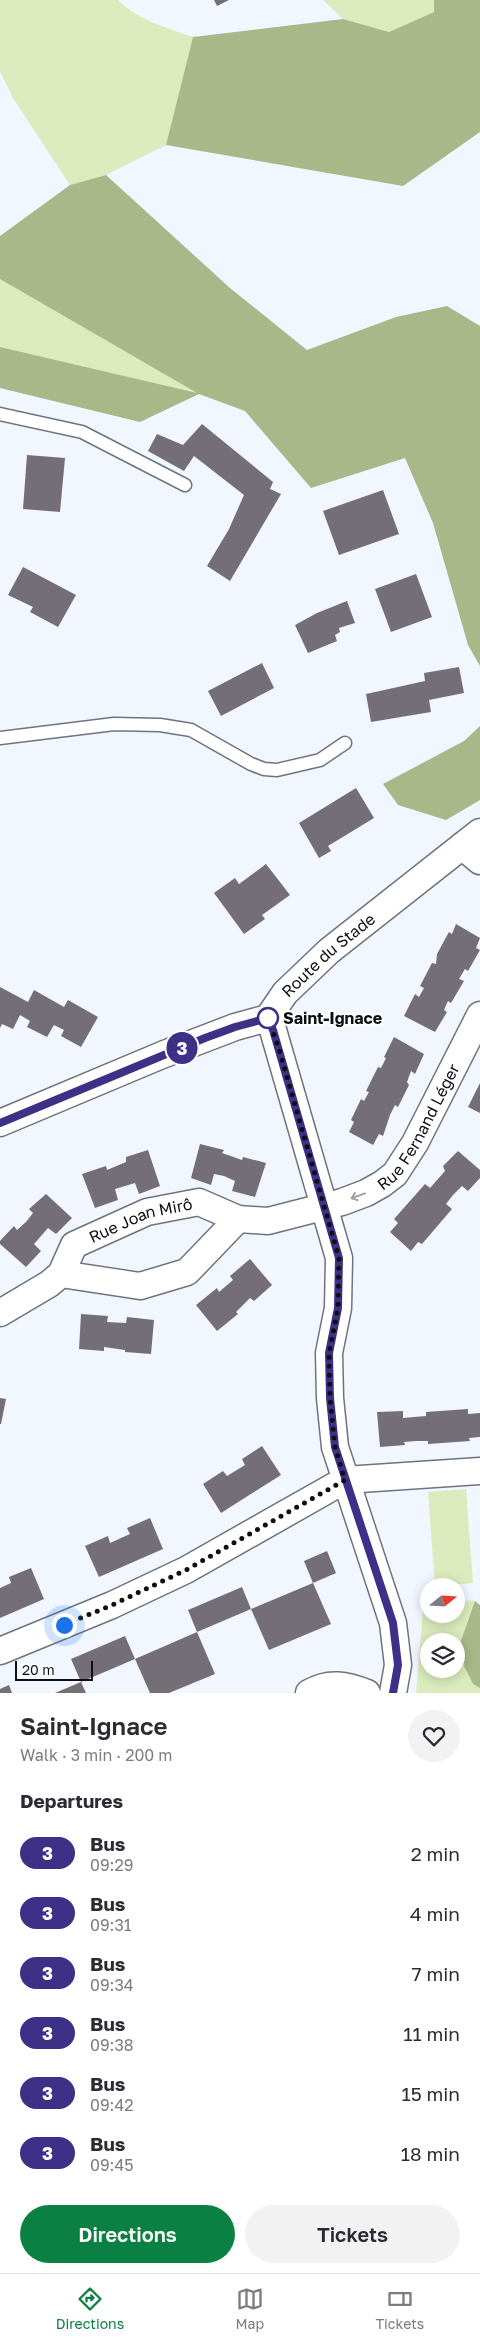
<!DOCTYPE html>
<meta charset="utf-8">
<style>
body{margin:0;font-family:"Golos Text",sans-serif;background:#f2f2f3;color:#2b2b33;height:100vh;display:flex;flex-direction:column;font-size:19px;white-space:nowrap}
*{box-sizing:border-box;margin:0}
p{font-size:16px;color:#7c7c81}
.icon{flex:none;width:28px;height:28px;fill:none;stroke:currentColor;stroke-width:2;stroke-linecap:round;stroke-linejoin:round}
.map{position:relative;height:1693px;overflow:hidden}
.details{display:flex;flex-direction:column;background:#fff;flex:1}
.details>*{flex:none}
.badge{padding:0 10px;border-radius:16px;font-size:18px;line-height:32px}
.needle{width:32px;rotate:72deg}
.controls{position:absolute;left:420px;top:1578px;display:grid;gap:10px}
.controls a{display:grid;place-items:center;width:45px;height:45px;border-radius:50%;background:#fff;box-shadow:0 2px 12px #0003;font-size:25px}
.scale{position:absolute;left:15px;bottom:12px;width:78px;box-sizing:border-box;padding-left:5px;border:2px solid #0d0f13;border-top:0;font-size:14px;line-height:18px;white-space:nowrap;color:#0d0f13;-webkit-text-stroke:4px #fff;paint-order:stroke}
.you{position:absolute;width:25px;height:25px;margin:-12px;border:4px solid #fff;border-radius:50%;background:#1a73e8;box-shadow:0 0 0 8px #1a73e833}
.map>.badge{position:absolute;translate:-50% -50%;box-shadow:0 0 0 2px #fff}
h2{padding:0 20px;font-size:19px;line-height:45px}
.round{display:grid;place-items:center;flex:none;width:52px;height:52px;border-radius:26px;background:#f2f2f3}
.summary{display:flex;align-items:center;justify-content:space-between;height:85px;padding:0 20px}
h1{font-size:24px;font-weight:600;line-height:38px}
.primary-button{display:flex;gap:10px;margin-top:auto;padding:10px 20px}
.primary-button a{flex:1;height:58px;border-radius:30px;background:#0b8043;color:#fff;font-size:20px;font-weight:600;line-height:58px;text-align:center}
.primary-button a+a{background:#f2f2f3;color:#2b2b33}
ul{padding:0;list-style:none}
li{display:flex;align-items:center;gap:15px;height:60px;padding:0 20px}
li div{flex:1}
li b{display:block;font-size:19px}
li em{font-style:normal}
li .badge{min-width:55px;font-weight:700;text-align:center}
.dock{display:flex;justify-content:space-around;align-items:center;height:70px;border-top:1px solid #e1e1e2;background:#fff;font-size:14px;color:#7c7c81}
.dock a{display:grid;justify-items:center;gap:2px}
.dock .current{color:#0b8043}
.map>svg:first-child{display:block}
</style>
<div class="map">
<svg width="480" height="1693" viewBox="0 0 480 1693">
<rect width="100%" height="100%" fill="#f1f6ff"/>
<g fill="#dbebbd" fill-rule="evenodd">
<path d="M0,0H118C138,20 167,28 193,37L166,145L106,175L70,185L13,98L0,71Z"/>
<path d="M323,0H434V12L389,32L343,19Z"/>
<path d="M0,279L199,394L0,347Z"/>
<path d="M466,1489L473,1583L435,1586L428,1492Z"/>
<path d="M424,1598H429V1614H456V1600L475,1601L457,1652L473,1684L480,1688V1693H416ZM429,1641H456V1669H429Z"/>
</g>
<g fill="#a8b889">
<path d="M434,0H480V132L403,186L166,145L193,37L343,19L389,32L434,12Z"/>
<path d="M106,175L230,288L307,350L396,317L447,306L480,326V666L468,645L433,523L405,458L311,488L245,411L199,394L140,422L0,388V347L197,393L0,279V236L70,185Z"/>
<path d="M480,726V800L446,820L398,805L383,784L464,741Z"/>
<path d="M475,1601L480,1605V1688L473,1684L457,1652Z"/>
</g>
<g fill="#746e77">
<path d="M214,0H229L217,6Z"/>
<path d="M202,424L273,482L270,489L281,494L230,581L207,566L229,529L244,495L194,456L184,471L148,451L157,434L183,445Z"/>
<path d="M27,455L65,458L60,512L23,509Z"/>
<path d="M383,490L399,534L339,555L323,511Z"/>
<path d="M23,567L76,595L58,627L30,612L33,607L8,595Z"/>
<path d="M416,574L432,617L391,632L375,589Z"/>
<path d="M347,601L355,623L339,628L340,632L335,635L337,641L308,653L295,625L317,613Z"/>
<path d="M262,663L274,688L221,716L208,691Z"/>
<path d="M459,667L464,693L429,700L431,712L371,722L366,694L425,681L424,673Z"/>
<path d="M356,788L374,818L328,846L331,851L319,858L299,823Z"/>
<path d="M266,864L290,895L262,915L265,919L244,934L214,893L235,878L239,884Z"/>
<path d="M456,924L480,938L476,948L480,950L468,971L465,969L459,979L464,981L451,1003L448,1001L444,1010L447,1012L435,1032L404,1016L415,994L419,997L424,988L420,986L432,963L436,964L437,954L449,932L452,934Z"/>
<path d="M0,987L28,1002L34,990L64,1007L68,1000L98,1017L81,1047L61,1036L64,1030L54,1025L47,1037L27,1027L30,1021L20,1015L13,1029L2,1024L0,1028Z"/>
<path d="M394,1037L424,1054L415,1074L411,1071L407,1082L409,1085L398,1107L395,1105L390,1115L383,1136L379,1134L373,1145L349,1132L354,1122L351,1120L361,1099L364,1101L369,1092L366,1091L378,1067L381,1068L386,1058L384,1057Z"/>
<path d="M480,1083V1113L468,1107Z"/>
<path d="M200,1144L224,1150L222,1153L242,1160L243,1157L266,1163L255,1197L232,1191L235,1181L224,1176L214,1174L211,1185L191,1178Z"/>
<path d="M148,1150L160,1186L139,1194L135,1183L115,1189L118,1200L95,1208L82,1174L106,1166L107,1170L126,1162V1157Z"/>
<path d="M458,1151L480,1170V1178L468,1191L462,1186L453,1195L446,1204L452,1209L422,1244L418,1242L411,1251L390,1232L398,1223L394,1219L425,1184L430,1188L445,1171L443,1166Z"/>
<path d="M46,1194L72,1218L56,1234L48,1228L34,1244L41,1251L26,1267L0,1244V1241L14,1226L17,1230L26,1222L33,1213L29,1209Z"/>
<path d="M250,1259L272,1285L254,1301L250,1298L236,1312L238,1314L217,1331L196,1305L217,1288L219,1292L233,1280L230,1276Z"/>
<path d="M81,1314L108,1316L107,1322L126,1323L127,1317L154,1320L151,1354L125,1352V1350L104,1347V1351L79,1349Z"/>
<path d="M0,1398L6,1399L1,1424H0Z"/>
<path d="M468,1409V1414L480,1413V1437L469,1438L470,1441L428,1444V1441H416L404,1442L405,1445L380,1447L377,1412L403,1411V1418L426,1416V1412Z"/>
<path d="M262,1446L281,1475L221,1513L203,1484L223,1471L227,1476L245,1465L242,1459Z"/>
<path d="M150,1518L163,1549L99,1577L85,1546L108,1536L110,1543L130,1534L127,1528Z"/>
<path d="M327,1551L336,1573L313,1583L304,1561Z"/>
<path d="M31,1568L44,1599L0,1618V1588L11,1583L9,1577Z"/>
<path d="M313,1583L331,1624L269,1650L251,1609L197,1632L188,1610L242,1587L251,1609Z"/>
<path d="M197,1632L215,1674L169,1693H150L135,1659Z"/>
<path d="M125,1636L135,1659L81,1682L86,1693H55L81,1682L71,1659Z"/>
<path d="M9,1685L12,1693H0V1689Z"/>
</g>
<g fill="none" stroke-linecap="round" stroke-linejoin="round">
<g stroke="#6e747d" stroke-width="15">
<g id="service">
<path d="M0,414L82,432L185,485"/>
<path d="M0,738L114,724L160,725L191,730L251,764L264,769L277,770L320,760L345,743"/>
</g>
</g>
<g stroke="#6e747d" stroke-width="29">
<g id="minor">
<path d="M462,846L480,861"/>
<path d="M268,1018L273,1030L339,1258L338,1308L329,1353L330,1398L335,1447L393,1623L398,1665L393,1693"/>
<path id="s1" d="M0,1123L162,1055L235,1027L268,1018L285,993L329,951L480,832"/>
<path d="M61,1274L140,1286L187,1272L238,1219"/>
<path id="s2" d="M0,1313L49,1284L61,1274L74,1245L147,1212L199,1202L238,1219L268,1221L342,1202L366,1193L382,1184L395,1174L415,1143L480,1015"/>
<path d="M0,1651L112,1605L186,1570L345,1480L480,1471"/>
<path d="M309,1693C329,1681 347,1685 367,1693"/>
</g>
</g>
<use href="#service" stroke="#fff" stroke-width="12"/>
<use href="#minor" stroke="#fff" stroke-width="26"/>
</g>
<defs><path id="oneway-shaft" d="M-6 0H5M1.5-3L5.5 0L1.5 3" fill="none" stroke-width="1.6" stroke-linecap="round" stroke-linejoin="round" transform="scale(1.25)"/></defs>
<use stroke="#9e9fa1" href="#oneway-shaft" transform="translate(358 1196) rotate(160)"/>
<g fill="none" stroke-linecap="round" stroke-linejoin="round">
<g stroke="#fff" stroke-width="11">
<path id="line" d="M0,1123L205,1038L235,1027L268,1018L273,1030L339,1258L338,1308L329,1353L330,1398L335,1447L393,1623L398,1665L393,1693"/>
</g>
<use href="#line" stroke="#3c3187" stroke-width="8"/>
<path stroke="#0d0f13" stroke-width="5" stroke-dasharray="0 9" d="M64,1625L112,1605L186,1570L345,1480L335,1447L330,1398L329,1353L338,1308L339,1258L279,1049L268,1018"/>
</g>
<circle fill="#fff" stroke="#3c3187" stroke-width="2.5" cx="268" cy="1018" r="10"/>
<g text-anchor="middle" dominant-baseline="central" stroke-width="4" stroke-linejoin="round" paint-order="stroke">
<g font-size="16" fill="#0d0f13" stroke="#fff">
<text stroke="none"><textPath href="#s1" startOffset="376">Route du Stade</textPath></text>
<text stroke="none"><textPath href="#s2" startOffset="499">Rue Fernand Léger</textPath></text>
<text stroke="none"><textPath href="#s2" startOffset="176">Rue Joan Mirô</textPath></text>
</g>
<g font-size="16" font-weight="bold" fill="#0d0f13" stroke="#fff" text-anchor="start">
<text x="283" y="1018">Saint-Ignace</text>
</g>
</g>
</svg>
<div class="controls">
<a><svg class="needle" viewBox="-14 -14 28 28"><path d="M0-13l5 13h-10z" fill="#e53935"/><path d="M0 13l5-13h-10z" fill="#7c7c81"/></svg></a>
<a><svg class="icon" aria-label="layers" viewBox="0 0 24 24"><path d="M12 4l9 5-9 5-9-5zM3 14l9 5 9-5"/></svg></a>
</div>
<div class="scale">20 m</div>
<div class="you" style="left:64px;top:1625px"></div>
<b class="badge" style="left:182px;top:1048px;background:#3c3187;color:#fff">3</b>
</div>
<section class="details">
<div class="summary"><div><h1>Saint-Ignace</h1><p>Walk · 3 min · 200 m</p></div><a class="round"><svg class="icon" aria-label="heart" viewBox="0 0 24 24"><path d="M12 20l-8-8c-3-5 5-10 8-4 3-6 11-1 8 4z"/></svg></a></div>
<h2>Departures</h2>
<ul>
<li><span class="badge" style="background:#3c3187;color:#fff">3</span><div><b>Bus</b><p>09:29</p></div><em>2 min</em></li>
<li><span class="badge" style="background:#3c3187;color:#fff">3</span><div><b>Bus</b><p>09:31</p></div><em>4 min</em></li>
<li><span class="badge" style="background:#3c3187;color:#fff">3</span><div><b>Bus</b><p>09:34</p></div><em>7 min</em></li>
<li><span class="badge" style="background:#3c3187;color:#fff">3</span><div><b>Bus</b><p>09:38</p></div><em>11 min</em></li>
<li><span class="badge" style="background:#3c3187;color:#fff">3</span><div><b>Bus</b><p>09:42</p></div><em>15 min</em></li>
<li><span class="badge" style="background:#3c3187;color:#fff">3</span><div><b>Bus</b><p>09:45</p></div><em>18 min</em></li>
</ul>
<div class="primary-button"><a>Directions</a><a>Tickets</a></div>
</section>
<nav class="dock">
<a class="current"><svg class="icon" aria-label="directions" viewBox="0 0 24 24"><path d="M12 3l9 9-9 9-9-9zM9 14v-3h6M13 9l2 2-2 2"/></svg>Directions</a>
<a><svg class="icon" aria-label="map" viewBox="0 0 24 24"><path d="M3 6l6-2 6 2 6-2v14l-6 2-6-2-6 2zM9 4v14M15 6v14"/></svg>Map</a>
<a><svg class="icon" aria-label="tickets" viewBox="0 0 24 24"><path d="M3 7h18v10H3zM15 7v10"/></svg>Tickets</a>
</nav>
